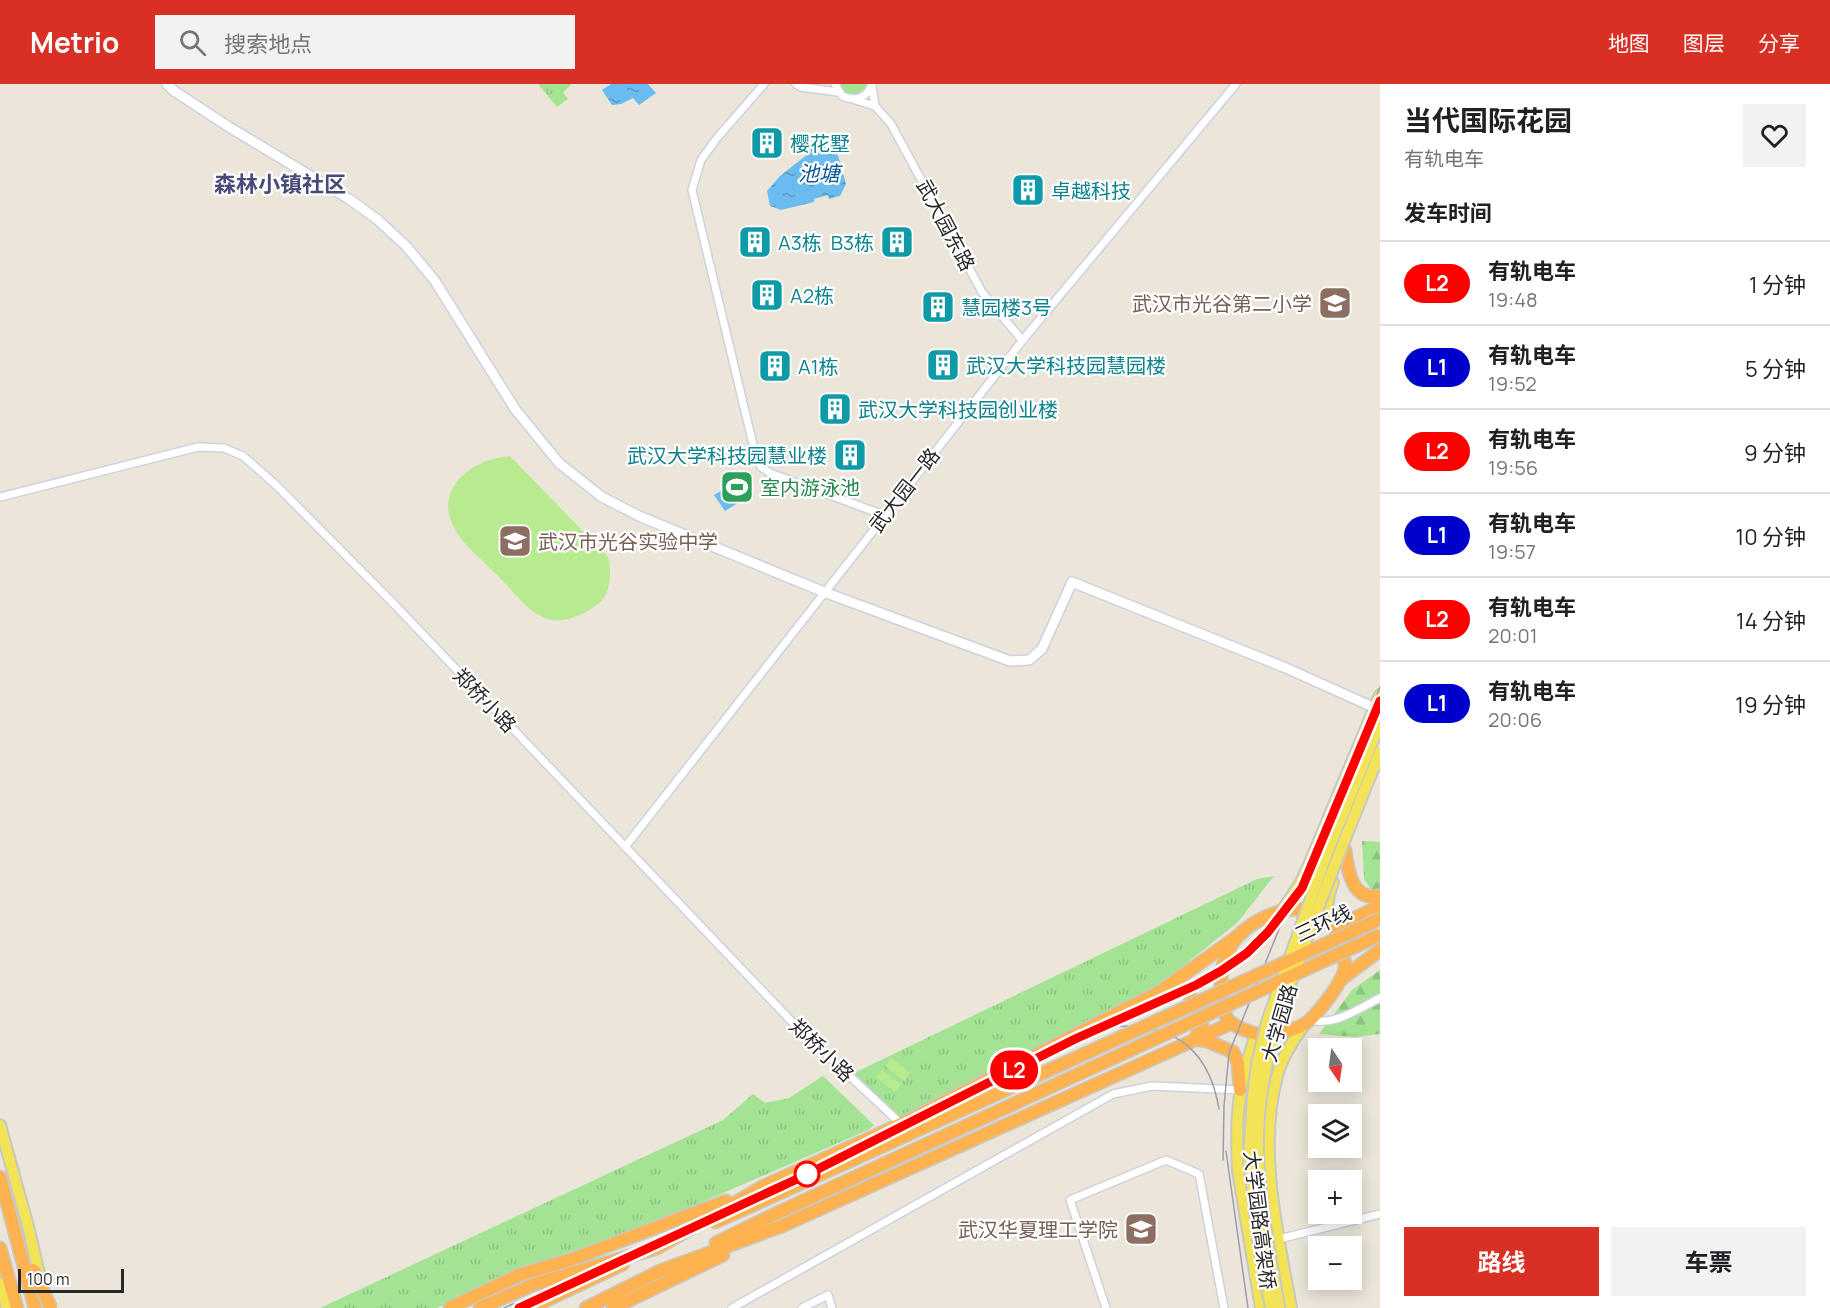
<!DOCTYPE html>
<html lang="zh">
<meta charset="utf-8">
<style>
body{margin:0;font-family:Manrope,"Noto Sans SC",sans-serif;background:#f2f2f2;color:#202124;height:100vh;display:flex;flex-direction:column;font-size:22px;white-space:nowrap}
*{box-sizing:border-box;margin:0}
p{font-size:20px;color:#757577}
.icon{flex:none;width:33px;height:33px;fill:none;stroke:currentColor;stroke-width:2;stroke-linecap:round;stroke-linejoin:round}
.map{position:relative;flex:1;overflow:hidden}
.panel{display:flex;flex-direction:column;background:#fff;width:450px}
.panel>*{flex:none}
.badge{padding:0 12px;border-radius:20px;font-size:21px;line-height:39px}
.needle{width:39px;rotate:167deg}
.buttons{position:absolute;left:1308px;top:954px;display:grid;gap:12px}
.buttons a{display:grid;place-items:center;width:54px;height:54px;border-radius:0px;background:#fff;box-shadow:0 3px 15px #0003;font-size:30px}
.scale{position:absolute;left:18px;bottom:15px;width:106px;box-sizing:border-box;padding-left:6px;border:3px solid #282828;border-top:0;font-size:16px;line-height:21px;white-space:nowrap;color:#282828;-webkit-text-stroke:4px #fff;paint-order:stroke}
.map>.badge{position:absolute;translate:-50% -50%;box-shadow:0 0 0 3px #fff}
h2{padding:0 24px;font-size:22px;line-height:54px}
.round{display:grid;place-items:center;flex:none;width:63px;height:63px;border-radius:0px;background:#f2f2f2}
.headline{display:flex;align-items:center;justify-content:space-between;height:102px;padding:0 24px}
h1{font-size:28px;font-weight:700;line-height:45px}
.cta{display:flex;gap:12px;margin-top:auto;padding:12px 24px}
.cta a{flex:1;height:69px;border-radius:0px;background:#d93025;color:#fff;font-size:24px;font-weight:700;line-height:69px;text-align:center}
.cta a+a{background:#f2f2f2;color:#202124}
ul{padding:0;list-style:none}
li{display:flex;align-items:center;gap:18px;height:84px;padding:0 24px;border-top:2px solid #e0e0e0}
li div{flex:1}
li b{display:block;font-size:22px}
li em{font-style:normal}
li .badge{min-width:66px;font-weight:700;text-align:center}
header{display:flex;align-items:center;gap:36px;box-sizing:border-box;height:84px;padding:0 30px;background:#d93025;color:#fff}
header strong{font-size:28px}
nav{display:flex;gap:33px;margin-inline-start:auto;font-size:21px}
.search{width:420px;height:54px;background:#f2f2f2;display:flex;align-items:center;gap:15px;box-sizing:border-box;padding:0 21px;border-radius:0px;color:#757577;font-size:22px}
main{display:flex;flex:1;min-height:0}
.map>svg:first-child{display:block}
</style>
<header>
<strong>Metrio</strong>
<div class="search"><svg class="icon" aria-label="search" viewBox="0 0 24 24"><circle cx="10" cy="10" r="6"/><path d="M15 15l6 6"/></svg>搜索地点</div>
<nav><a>地图</a><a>图层</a><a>分享</a></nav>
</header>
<main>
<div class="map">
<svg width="1380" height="1224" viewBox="0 0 1380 1224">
<defs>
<pattern id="grass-tufts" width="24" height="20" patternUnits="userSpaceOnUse" patternTransform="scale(1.5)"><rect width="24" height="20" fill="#a4e394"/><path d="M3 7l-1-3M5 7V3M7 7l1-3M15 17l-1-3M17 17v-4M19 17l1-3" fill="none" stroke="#8dc380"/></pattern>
<pattern id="forest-firs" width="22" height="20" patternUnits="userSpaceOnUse" patternTransform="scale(1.5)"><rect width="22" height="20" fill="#a4e394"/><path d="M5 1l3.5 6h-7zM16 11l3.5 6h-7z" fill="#8dc380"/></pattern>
<pattern id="water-ripples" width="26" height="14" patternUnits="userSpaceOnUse" patternTransform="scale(1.5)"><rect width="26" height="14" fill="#69bbf0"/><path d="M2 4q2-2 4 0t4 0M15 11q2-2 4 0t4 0" fill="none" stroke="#5698c2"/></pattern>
</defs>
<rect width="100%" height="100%" fill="#ebe6d9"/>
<g fill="url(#grass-tufts)">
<path d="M538,0H571V1L563,8L568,15L557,23Z"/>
<path d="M838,0H869C863,13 855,14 843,8Z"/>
<path d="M1274,792L1238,838L1172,891L1166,910L898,1033L854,989L1257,795Z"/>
<path d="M823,992L874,1041L868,1046L659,1137L541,1178L437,1224H320L723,1036L753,1010L765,1019L789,1014Z"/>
</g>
<g fill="url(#forest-firs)">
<path d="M1362,757L1380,758V819L1364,795Z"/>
<path d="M1380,886V950L1356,953L1319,950L1352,906Z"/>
</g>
<g fill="#b8eb8f">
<path d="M510,372L608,473C612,487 611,511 598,520C585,530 565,540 548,535C528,529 514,508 500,494C488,481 464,462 456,447C431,406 471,375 510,372Z"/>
<path d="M891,974L910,989L904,997L885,982Z"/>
<path d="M882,986L901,1000L895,1008L876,993Z"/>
</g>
<g fill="url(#water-ripples)">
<path d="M611,0H648L656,9L639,21L633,14L621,20L612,21L602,6Z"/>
<path d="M826,54L835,61L846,100L840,112L829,115L828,111L814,115V118L781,126L770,122L767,107L780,92L808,70L816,56Z"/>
<path d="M741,395L751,411L725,427L714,411Z"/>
</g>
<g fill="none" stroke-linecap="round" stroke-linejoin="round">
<g stroke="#cfd0e2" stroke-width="10">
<g id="street">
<path d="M764,0L717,54L701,76L692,106L756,373L761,383L770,389L884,431"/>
<path d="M796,0L801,3L838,8"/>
<path d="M835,0L842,12C856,18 867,14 872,0"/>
<path d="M872,1L875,22"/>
<path d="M855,16L875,22"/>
<path d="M875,22L891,40L982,208L1022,256"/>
<path d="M0,413L198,363L224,364L243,372L276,401L394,520L794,940L901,1040"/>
<path d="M625,763L1026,252L1236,0"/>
<path d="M1310,936C1335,942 1358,925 1380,914"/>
<path d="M1279,1155L1380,1130"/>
<path d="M732,1224L1113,1010L1152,1002L1240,1006"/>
<path d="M802,1224L828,1211L832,1224"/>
<path d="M1106,1224L1070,1116L1166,1076L1199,1090L1224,1224"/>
</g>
</g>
<g stroke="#cfd0e2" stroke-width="12">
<path id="secondary" d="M167,0L174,7L229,43L349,115L378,136L407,163L435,197L515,325L559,379L602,413L639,432L824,508L1010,577L1029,576L1042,565L1072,498L1286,584L1375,624L1380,629"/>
</g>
<g stroke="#c7c7c7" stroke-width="14">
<g id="primary">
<path d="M1282,827L1301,798L1309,781L1380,611"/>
<path d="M1325,833L1329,810L1333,798"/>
<path d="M1256,950C1250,968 1244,987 1241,1005C1236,1032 1237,1060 1238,1087L1261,1224"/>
<path d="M0,1041L29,1146L40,1194"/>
<path d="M0,1199L7,1224"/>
<path d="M1291,1224C1278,1150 1257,1067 1277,992C1282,973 1293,956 1305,940"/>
</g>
</g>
<g stroke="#c7c7c7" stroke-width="15">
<g id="highway">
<path d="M1345,766C1348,788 1352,817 1380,812"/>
<path d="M1291,825C1320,825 1338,835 1342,865C1343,870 1345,877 1345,883C1344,897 1320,926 1310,936C1297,947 1270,954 1253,949C1245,946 1235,943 1229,937C1224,931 1223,923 1222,915C1219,891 1223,866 1242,848C1256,836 1274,828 1291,825Z"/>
<path d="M1334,840H1343L1380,822"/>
<path d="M1340,896L1380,866"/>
<path d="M1167,902C1192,902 1197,921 1202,941L1195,955L1207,957L1233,968L1238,979L1240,1006"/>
<path d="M0,1093L35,1224"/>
<path d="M715,1138L769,1114"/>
<path d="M716,1159L775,1130"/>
<path d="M0,1164L17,1224"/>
<path d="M450,1224L519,1191L573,1175L726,1117"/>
<path d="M480,1224L535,1200L657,1164L764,1102L901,1040L1161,907L1242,849"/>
<path d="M530,1224L623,1180"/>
<path d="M586,1224L660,1187L782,1142L1232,939"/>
<path d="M613,1224L723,1171"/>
</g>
</g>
<use href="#street" stroke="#fff" stroke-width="7"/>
<use href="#secondary" stroke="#fff" stroke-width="9"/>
<use href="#primary" stroke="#f3e356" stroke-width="10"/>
<use href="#highway" stroke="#ffb350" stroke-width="12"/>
<g stroke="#9c9cb3" stroke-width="1.5">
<path d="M1100,944C1165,935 1208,958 1219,1025"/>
<path d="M1226,1067L1248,1224"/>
<path d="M1223,1076L1224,1022L1229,969L1296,803L1380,603"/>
<path d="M504,1224L806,1087L1072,952L1196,897L1242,866L1260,850L1296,803"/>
</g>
<g stroke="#c7c7c7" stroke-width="14" stroke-linecap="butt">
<g id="primary-bridge">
<path d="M1271,1224L1260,1168L1249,1074L1253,1012L1257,980L1267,938L1327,769L1380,639"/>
<path d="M1279,1224C1271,1172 1259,1119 1258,1066C1256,988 1283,918 1310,846C1332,786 1356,727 1380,668"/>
</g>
</g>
<g stroke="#c7c7c7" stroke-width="15" stroke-linecap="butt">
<g id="highway-bridge">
<path d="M769,1114L1380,835"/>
<path d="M775,1130L1380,851"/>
<path d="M33,1186L51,1224"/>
</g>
</g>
<use href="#primary-bridge" stroke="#f3e356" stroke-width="10"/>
<use href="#highway-bridge" stroke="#ffb350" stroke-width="12"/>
</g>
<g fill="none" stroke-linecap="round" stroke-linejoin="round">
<g stroke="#fff" stroke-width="14">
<path id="line" d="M519,1224L808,1090L1075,955L1196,901L1221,887L1247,869L1268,848L1302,804L1380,617"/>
</g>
<use href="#line" stroke="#f00" stroke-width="9"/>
</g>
<defs>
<g id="building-square" transform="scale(1.725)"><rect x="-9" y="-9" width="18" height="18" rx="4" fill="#0f9aa8" stroke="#fff"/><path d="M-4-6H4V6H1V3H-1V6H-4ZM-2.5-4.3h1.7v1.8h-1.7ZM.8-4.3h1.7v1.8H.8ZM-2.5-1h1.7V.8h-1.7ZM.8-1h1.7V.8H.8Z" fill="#fff"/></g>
<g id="school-square" transform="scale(1.725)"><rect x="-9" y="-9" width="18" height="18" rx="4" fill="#8d6e63" stroke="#fff"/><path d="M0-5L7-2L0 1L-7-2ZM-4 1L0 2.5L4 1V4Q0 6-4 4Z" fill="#fff"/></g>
<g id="stadium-square" transform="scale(1.725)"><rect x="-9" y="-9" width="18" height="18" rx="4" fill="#2e9e5b" stroke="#fff"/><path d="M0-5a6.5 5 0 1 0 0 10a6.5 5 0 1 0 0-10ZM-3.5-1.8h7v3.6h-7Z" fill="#fff"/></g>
<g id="university-square" transform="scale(1.725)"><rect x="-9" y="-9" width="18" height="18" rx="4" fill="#8d6e63" stroke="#fff"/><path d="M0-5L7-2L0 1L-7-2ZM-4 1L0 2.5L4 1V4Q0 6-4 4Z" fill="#fff"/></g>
</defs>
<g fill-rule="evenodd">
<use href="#building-square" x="767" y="59"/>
<use href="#building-square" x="1028" y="106"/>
<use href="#building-square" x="755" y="158"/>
<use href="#building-square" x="897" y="158"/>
<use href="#building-square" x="767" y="211"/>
<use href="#school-square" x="1335" y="219"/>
<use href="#building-square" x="938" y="223"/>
<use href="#building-square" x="943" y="281"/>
<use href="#building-square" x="775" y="282"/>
<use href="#building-square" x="835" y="325"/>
<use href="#building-square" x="850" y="371"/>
<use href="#stadium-square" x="737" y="403"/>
<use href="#school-square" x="515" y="457"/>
<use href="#university-square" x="1141" y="1145"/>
</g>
<circle fill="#fff" stroke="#f00" stroke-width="3" cx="807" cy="1090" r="12"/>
<g text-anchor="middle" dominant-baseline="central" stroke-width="4.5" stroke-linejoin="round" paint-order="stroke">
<g font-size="20" fill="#0d838f" stroke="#fff" text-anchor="start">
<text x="790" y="59">樱花墅</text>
<text x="1051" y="106">卓越科技</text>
<text x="778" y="158">A3栋</text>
<text x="874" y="158" text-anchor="end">B3栋</text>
<text x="790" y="211">A2栋</text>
<text x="961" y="223">慧园楼3号</text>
<text x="966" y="281">武汉大学科技园慧园楼</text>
<text x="798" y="282">A1栋</text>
<text x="858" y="325">武汉大学科技园创业楼</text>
<text x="827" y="371" text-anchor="end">武汉大学科技园慧业楼</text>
</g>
<g font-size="20" fill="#282828" stroke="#fff">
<text transform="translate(946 141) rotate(62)">武大园东路</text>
<text transform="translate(904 406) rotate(-52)">武大园一路</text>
<text transform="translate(485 616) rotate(46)">郑桥小路</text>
<text transform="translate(1323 839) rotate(-25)">三环线</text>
<text transform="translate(1279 939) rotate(-74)">大学园路</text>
<text transform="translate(822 966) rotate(44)">郑桥小路</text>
<text transform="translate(1260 1136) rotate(83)">大学园路高架桥</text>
</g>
<g font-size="20" fill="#785e54" stroke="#fff" text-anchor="end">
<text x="1312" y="219">武汉市光谷第二小学</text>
<text x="538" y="457" text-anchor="start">武汉市光谷实验中学</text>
<text x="1118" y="1145">武汉华夏理工学院</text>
</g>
<g font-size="20" fill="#27864d" stroke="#fff" text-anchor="start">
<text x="760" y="403">室内游泳池</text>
</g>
<g font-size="21" font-style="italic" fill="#0b569a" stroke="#fff">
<text x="819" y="89">池塘</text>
</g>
<g font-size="22" font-weight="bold" fill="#484a79" stroke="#fff">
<text x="280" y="100">森林小镇社区</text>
</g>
</g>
</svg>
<div class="buttons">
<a><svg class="needle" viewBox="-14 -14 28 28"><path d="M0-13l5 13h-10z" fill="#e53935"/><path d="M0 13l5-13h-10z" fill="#757577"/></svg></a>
<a><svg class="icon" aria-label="layers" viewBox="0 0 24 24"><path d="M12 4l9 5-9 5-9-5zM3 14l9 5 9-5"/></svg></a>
<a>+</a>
<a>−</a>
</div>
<div class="scale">100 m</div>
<b class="badge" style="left:1014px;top:986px;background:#f00;color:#fff">L2</b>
</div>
<section class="panel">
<div class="headline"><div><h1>当代国际花园</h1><p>有轨电车</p></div><a class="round"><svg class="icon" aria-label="heart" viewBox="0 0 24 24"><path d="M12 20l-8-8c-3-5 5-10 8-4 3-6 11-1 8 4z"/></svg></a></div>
<h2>发车时间</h2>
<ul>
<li><span class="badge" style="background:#f00;color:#fff">L2</span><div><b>有轨电车</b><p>19:48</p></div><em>1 分钟</em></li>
<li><span class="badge" style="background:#0000cd;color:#fff">L1</span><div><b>有轨电车</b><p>19:52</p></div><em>5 分钟</em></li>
<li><span class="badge" style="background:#f00;color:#fff">L2</span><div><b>有轨电车</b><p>19:56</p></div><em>9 分钟</em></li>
<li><span class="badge" style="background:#0000cd;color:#fff">L1</span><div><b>有轨电车</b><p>19:57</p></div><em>10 分钟</em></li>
<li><span class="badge" style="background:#f00;color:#fff">L2</span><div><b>有轨电车</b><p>20:01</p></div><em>14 分钟</em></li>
<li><span class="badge" style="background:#0000cd;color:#fff">L1</span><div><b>有轨电车</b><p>20:06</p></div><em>19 分钟</em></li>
</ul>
<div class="cta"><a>路线</a><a>车票</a></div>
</section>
</main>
